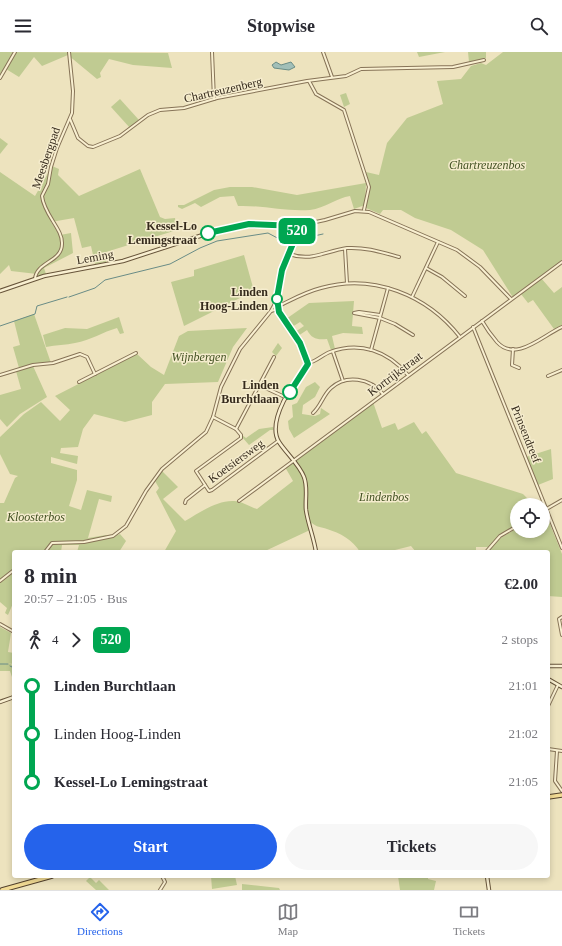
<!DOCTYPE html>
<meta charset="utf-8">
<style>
body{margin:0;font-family:Georgia,serif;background:#f7f7f7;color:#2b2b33;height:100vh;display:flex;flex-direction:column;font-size:15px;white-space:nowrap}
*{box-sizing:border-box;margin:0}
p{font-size:13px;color:#7c7c81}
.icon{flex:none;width:22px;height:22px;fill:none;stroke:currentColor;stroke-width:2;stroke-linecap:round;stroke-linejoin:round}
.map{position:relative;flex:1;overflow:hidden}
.panel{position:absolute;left:12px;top:498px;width:538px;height:328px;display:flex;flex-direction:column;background:#fff;border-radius:4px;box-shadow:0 2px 6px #0003}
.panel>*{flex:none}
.badge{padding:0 8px;border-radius:6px;font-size:14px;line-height:26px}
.fabs{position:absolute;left:510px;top:446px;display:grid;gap:8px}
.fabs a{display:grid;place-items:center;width:40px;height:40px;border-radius:50%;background:#fff;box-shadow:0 2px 6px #0003;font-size:20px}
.map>.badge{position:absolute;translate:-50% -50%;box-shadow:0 0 0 2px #fff}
.legs{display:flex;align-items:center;gap:6px;height:44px;padding:0 12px;font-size:13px}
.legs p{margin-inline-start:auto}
.head{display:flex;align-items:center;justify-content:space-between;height:68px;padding:0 12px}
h1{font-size:22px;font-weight:600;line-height:30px}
.button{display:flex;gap:8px;margin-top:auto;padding:8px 12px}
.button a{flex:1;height:46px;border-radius:24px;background:#2563eb;color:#fff;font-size:16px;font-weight:600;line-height:46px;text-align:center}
.button a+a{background:#f7f7f7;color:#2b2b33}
ul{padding:0 12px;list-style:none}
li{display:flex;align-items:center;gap:14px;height:48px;font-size:15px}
li i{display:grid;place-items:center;width:6px;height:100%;margin:0 5px;background:currentColor}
li i::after{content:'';width:10px;height:10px;margin:-5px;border:3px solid;border-radius:50%;background:#fff}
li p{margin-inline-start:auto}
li:first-child i{background:linear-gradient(#0000 50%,currentColor 0)}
li:last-child i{background:linear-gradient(currentColor 50%,#0000 0)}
header{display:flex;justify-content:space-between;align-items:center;height:52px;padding:0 12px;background:#fff;font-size:18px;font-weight:600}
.dock{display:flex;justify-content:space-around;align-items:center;height:56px;border-top:1px solid #e1e1e2;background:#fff;font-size:11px;color:#7c7c81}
.dock a{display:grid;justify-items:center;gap:2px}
.dock .selected{color:#2563eb}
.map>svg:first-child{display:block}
</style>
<header><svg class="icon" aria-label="menu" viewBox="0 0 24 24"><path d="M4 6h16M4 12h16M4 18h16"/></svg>Stopwise<svg class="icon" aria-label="search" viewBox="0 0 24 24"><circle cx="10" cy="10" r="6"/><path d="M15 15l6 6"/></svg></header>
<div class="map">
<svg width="562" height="838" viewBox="0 0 562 838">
<rect width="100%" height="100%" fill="#ede3be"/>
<g fill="#c0cb92">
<path d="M0,0L168,1L172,16L133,13L109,7L100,21L101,25L97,27L68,3L42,14L34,5L19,25L6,17L2,19L0,23Z"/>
<path d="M417,0H445L419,5Z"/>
<path d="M468,0H486V6L469,10Z"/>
<path d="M503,0H562V209L514,244H512L483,198L451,178L415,166L401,158H383L380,162L366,156L370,135L366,120L379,123L387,91L407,66L443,52L437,29L461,27L471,14L481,11L486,13Z"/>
<path d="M346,41L350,52L344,55L340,43Z"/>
<path d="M120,47L139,68L130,76L111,55Z"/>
<path d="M0,86L8,92L0,102Z"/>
<path d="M52,114L59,117L58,123L79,144L140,117L160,165L165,167L175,166L177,178L106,200V210L95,212L91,194L82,196L74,166L51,170L60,183L71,181L73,201L44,216L46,222L37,224V222L11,219L9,213L0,222V120L35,144Z"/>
<path d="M366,131L365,153L354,157L350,144C337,146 325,156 310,158C286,160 262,153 238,154L234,144L220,145L201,155L195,151L182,157L178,155V153H184L214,138L230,135H252L297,143Z"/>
<path d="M244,203L254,239L184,274L171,230L194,224V218Z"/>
<path d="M541,226L554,241L562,235V273L554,277L533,248L528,251L521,242Z"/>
<path d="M354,249L352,274L362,275L363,282L343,281L332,284L335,297L331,298L327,287C317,288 312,287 307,278L298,284L295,280L304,274L300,270L292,275L286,267L309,251Z"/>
<path d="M34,262L51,311L31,312L19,316L13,295L20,293L14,269Z"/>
<path d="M119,265L124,281L120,282L117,276C103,280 91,288 75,291C66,293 56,293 46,295L43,283L65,276L87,277Z"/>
<path d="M247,276L233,295L218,330L165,332L152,350V363L125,370L94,362L83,377L78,395L61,396L60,401L78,404L77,412L51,405V411L77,418V428L69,454L81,458L87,438L112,444L111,450L99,447L88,486L106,483L110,486L120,482L126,489L119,500H77L79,493H62L61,500H14V549L8,563L5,561L7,556L0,550V451H4L15,426L18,424L10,422L0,402V385L24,362L41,350L60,369L70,358L55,344L137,302L151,315L164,323L179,284L188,279Z"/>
<path d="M278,291L282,296L276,304L272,300Z"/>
<path d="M33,314L47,345L20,362L7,375L0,367V343L21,337L16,319Z"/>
<path d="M315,330L320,335L315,345L303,353L302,362L315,364L320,362L321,356L330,362L294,386L289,377L288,369L293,365L292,353L297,351L306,335Z"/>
<path d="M373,350L382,376L395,371L398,378L414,370L422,382L426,379L456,421L523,442L532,451L530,453H517V473L503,481L488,495H476V500H461V498L416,500L411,494L387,500H360C353,488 340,481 327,477C321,475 316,475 312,471L310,478L263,500H164L176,479L156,440L159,436L155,429L162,419L178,435L163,447L185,469C199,461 217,448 234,449C241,449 250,455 257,457L293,429L285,415Z"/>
<path d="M273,375V378H270L249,393L242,385V383L246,386L259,377Z"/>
<path d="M551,397L553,427L538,433L526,405Z"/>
<path d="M545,460L562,502V545L548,544V500H487L494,490L517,476V479H543V461Z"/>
<path d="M0,575L11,581L8,600L14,601V612L3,611L11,612L14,615V631L10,619H0Z"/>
<path d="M211,824H235L237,833L212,837Z"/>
<path d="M398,824H428V827L436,829L434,838H400Z"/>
<path d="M90,825L96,831L99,828L109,838H96L86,829Z"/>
<path d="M242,832L279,836L280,838H242Z"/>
</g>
<path fill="#a1bfb8" stroke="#698c86" d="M276,10L281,13L291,10L295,15L289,18L274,16L272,13Z"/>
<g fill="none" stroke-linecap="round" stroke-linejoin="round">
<g stroke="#698c86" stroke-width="1">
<path d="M296,188L323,182"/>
<path d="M69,245L95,236L105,228L170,212L200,196L217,189L268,181L283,189L293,188"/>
<path d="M0,274L35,262L37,254L67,245"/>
<path d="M0,612H8"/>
<path d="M10,614L14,616"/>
</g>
<g stroke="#867357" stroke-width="4">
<g id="street">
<path d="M212,0L214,47"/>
<path d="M323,0L332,25"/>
<path d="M0,26L15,0"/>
<path d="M309,29L316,42L344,58L369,135L364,158"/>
<path d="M70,67L78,86L88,94L93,95L120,84L148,63L160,58L184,56L217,46L307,29L346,24L361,17L453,15L484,8"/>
<path d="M297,174L325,168L355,159L369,160L457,198L480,215L511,247"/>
<path d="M345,197L347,231"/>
<path d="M289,202C312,210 325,199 347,196C366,195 381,200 399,205"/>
<path d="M426,216L442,225L465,244"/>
<path d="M35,227C36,210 62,210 62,192C63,177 44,163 42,144L48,132L51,115L57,96L72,61L73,39L69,0"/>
<path d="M412,245L438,190"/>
<path d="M279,254C293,247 305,240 321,236C373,221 427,243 460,285"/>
<path d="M271,259L278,257"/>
<path d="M380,263L359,260L354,261L380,266L395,272L413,283"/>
<path d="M482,269C486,276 491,283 497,290C516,311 543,283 562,275"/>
<path d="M473,275L562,496"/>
<path d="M513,297L512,313L519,316"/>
<path d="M371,298L388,236"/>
<path d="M333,300L343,329"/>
<path d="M308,311C316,310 322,303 330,300C360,289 388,299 408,323"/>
<path d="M0,323L33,313L53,311L80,302L87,305L95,322"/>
<path d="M548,324L562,318"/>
<path d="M79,330L136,301"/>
<path d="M259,333L287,346"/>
<path d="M313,361C321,354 323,343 331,336C346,322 370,326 383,342"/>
<path d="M213,365L236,377L241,383V386L196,419L209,439L212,438L278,389"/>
<path d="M236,377L274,305"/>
<path d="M239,449L562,210"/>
<path d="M185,451L186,448L205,433"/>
<path d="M543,459L562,448"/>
<path d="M45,500L52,491L84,490L113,484L126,474L146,439L162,417L206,380L213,365L221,335L240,297L271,259L277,248"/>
<path d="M486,500L500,484L517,474"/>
<path d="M0,529L14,518"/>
<path d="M562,565L559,567L562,583"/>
<path d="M0,572L14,580"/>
<path d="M548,654L558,633"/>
<path d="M548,660V672"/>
<path d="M548,697L562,699"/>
<path d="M557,699L555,729L562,739"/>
<path d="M160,838L165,830L162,824"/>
</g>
</g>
<g stroke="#67543a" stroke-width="4.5">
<g id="secondary">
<path d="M0,239L44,224L123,209L206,182L238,174H297L294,189L281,222L277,247L279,260L300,291L308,313C294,329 266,369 279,390C286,401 299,412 304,425C308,435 305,447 306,458C308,472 314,486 316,500"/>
<path d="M548,614H562"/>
<path d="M548,627L562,635"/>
<path d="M0,650L14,645"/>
<path d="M487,824L489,838"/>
</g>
</g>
<g stroke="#53412c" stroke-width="5.5">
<g id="primary">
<path d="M548,745L562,743"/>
<path d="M2,838L52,824"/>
</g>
</g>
<use href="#street" stroke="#f9f0d1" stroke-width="2"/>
<use href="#secondary" stroke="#f9f0d1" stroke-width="2.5"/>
<use href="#primary" stroke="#f2db94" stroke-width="3.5"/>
</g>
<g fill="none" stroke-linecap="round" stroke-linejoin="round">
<g stroke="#fff" stroke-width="9">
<path id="line-1" d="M208,181L249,172L297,174L294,189L282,218L277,246L279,260L300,291L308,312L290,340"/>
</g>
<use href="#line-1" stroke="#00a651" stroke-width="6"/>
</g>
<g fill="#fff" stroke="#00a651" stroke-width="2">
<circle cx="208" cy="181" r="7"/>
<circle cx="277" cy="247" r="5"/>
<circle cx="290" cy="340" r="7"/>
</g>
<g text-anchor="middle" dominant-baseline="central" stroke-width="3" stroke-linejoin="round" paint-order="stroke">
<g font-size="12" fill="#352a1c" stroke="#f5eccd">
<text transform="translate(223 38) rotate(-13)">Chartreuzenberg</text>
<text transform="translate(46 106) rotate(-71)">Meesbergpad</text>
<text transform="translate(95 205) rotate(-10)">Leming</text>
<text transform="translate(395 322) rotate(-37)">Kortrijkstraat</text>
<text transform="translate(526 382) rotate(68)">Prinsendreef</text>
<text transform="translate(236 409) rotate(-36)">Koetsiersweg</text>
</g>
<g font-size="12" font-style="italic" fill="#425122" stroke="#f5eccd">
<text x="487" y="113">Chartreuzenbos</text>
<text x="199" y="305">Wijnbergen</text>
<text x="384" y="445">Lindenbos</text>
<text x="36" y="465">Kloosterbos</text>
</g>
<g font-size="12" font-weight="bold" fill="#352a1c" stroke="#f5eccd" text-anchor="end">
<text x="197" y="174">Kessel-Lo<tspan x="197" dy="14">Lemingstraat</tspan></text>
<text x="268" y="240">Linden<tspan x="268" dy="14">Hoog-Linden</tspan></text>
<text x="279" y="333">Linden<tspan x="279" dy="14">Burchtlaan</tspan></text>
</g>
</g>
</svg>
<div class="fabs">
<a><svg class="icon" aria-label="locate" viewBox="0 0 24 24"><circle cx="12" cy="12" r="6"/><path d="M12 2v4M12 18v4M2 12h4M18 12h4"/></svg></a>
</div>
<b class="badge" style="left:297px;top:179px;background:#00a651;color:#fff">520</b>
<section class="panel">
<div class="head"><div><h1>8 min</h1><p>20:57 – 21:05 · Bus</p></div><b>€2.00</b></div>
<div class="legs"><svg class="icon" aria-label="walk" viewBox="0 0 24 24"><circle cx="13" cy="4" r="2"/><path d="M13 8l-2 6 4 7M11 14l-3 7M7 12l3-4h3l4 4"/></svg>4<svg class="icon" aria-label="forward" viewBox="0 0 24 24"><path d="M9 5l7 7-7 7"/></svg><b class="badge" style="background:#00a651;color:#fff">520</b><p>2 stops</p></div>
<ul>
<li><i style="color:#00a651"></i><b>Linden Burchtlaan</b><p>21:01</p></li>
<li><i style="color:#00a651"></i><span>Linden Hoog-Linden</span><p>21:02</p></li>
<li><i style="color:#00a651"></i><b>Kessel-Lo Lemingstraat</b><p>21:05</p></li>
</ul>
<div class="button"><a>Start</a><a>Tickets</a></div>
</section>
</div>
<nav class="dock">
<a class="selected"><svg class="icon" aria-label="directions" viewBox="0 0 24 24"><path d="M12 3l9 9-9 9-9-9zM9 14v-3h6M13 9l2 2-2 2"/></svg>Directions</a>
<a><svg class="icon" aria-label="map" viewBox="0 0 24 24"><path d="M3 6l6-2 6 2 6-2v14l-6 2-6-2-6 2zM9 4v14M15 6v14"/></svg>Map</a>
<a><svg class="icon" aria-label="tickets" viewBox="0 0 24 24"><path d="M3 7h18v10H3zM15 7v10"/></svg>Tickets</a>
</nav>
